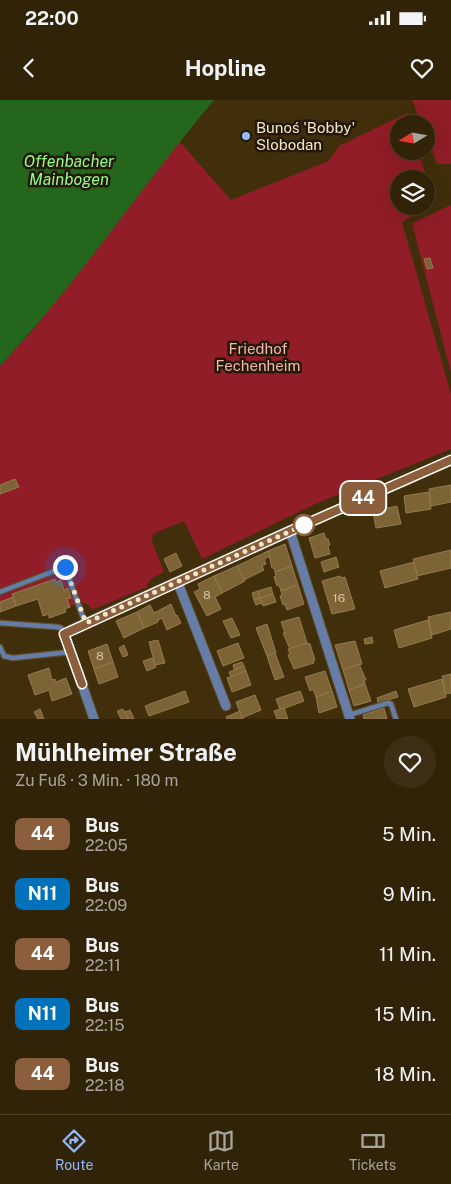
<!DOCTYPE html>
<html lang="de">
<meta charset="utf-8">
<style>
body{margin:0;font-family:"Public Sans",sans-serif;background:#3d2f16;color:#f1f3f6;height:100vh;display:flex;flex-direction:column;font-size:19px;white-space:nowrap}
*{box-sizing:border-box;margin:0}
p{font-size:16px;color:#a8a49c}
.icon{flex:none;width:28px;height:28px;fill:none;stroke:currentColor;stroke-width:2;stroke-linecap:round;stroke-linejoin:round}
.map{position:relative;height:619px;overflow:hidden}
.side{display:flex;flex-direction:column;background:#312308;flex:1}
.side>*{flex:none}
.badge{padding:0 10px;border-radius:8px;font-size:18px;line-height:32px}
.needle{width:32px;rotate:259deg}
.fabs{position:absolute;left:390px;top:15px;display:grid;gap:10px}
.fabs a{display:grid;place-items:center;width:45px;height:45px;border-radius:50%;background:#312308;box-shadow:0 5px 20px #0002,0 0 0 1px #4c4029;font-size:25px}
.you{position:absolute;width:25px;height:25px;margin:-12px;border:4px solid #fff;border-radius:50%;background:#1a73e8;box-shadow:0 0 0 8px #1a73e833}
.map>.badge{position:absolute;translate:-50% -50%;box-shadow:0 0 0 2px #fff}
.round{display:grid;place-items:center;flex:none;width:52px;height:52px;border-radius:26px;background:#3d2f16}
.head{display:flex;align-items:center;justify-content:space-between;height:85px;padding:0 15px}
h1{font-size:24px;font-weight:700;line-height:38px}
ul{padding:0;list-style:none}
li{display:flex;align-items:center;gap:15px;height:60px;padding:0 15px}
li div{flex:1}
li b{display:block;font-size:19px}
li em{font-style:normal}
li .badge{min-width:55px;font-weight:700;text-align:center}
.status{display:flex;justify-content:space-between;align-items:center;height:35px;padding:0 25px;background:#312308;direction:ltr}
.status svg{height:14px;fill:currentColor}
header{display:flex;justify-content:space-between;align-items:center;height:65px;padding:0 15px;background:#312308;font-size:22px;font-weight:700}
.tabs{display:flex;justify-content:space-around;align-items:center;height:70px;border-top:1px solid #4c4029;background:#312308;font-size:14px;color:#a8a49c}
.tabs a{display:grid;justify-items:center;gap:2px}
.tabs .current{color:#91b8fd}
.map>svg:first-child{display:block}
</style>
<div class="status"><b>22:00</b><svg viewBox="0 0 49 12"><path d="M0 12V9h3v3zM5 12V6h3v6zM10 12V3h3v9zM15 12V0h3v12zM26 1h20v11H26zM47 4h2v5h-2z"/></svg></div>
<header><svg class="icon" aria-label="back" viewBox="0 0 24 24"><path d="M15 5l-7 7 7 7"/></svg>Hopline<svg class="icon" aria-label="heart" viewBox="0 0 24 24"><path d="M12 20l-8-8c-3-5 5-10 8-4 3-6 11-1 8 4z"/></svg></header>
<div class="map">
<svg width="451" height="619" viewBox="0 0 451 619">
<rect width="100%" height="100%" fill="#412f0b"/>
<g fill="#901d28" fill-rule="evenodd">
<path d="M412,0H451V64H437L426,33V24H422Z"/>
<path d="M407,13L410,24H399V51H418L434,103L402,122L451,294V349L313,405L202,459L184,421L153,434L152,441L164,472C157,476 148,478 147,487L92,510C85,497 76,505 65,509L66,512L49,518L48,514L43,516L37,499L0,511V266L33,230L179,41L231,100L329,61L339,46ZM399,79H426V106H399Z"/>
<path d="M451,105V273L412,123Z"/>
</g>
<path fill="#23661c" d="M0,0H214C141,87 78,182 0,266Z"/>
<g fill="#7c6436" stroke="#957b4d">
<path d="M430,158L433,168L427,169L424,159Z"/>
<path d="M15,379L19,387L0,394V385Z"/>
<path d="M451,385V402L431,406L429,389Z"/>
<path d="M429,392L431,409L406,413L404,396Z"/>
<path d="M397,406L401,424L376,428L373,411Z"/>
<path d="M324,433L326,439H328L330,445L328,446L330,454L315,458L309,438Z"/>
<path d="M285,444L292,466L275,472L274,468H272L268,451Z"/>
<path d="M451,450V468L417,476L413,459Z"/>
<path d="M268,451L270,456L264,459L266,464L262,466L264,470L244,480L237,466Z"/>
<path d="M176,453L182,466L170,472L164,459Z"/>
<path d="M336,457L339,467L324,472L321,462Z"/>
<path d="M414,462L418,479L385,488L380,471Z"/>
<path d="M237,466L245,481L222,493L214,476Z"/>
<path d="M292,466L298,485L281,491L279,485L277,486L274,477L276,476L275,472Z"/>
<path d="M214,476L222,493L215,497L221,509L207,516L194,492L200,489L198,484Z"/>
<path d="M340,476L341,478L345,477L355,509L332,514L322,481Z"/>
<path d="M55,479L56,482L61,480L64,490L68,488L71,498L67,499L70,507L65,509L66,512L49,518V514L43,516L38,499L16,506L12,494Z"/>
<path d="M298,485L304,504L287,510L285,504L283,505L280,496L282,495L281,491Z"/>
<path d="M271,487L273,494L260,498L258,491Z"/>
<path d="M258,491L260,498L254,500L252,493Z"/>
<path d="M273,494L276,502L263,506L260,498Z"/>
<path d="M13,497L16,506L0,512V502Z"/>
<path d="M260,498L262,503L256,505L254,500Z"/>
<path d="M171,504L176,516L177,515L181,523L167,530L162,518L158,520V522L144,528L137,512L150,505L154,513Z"/>
<path d="M137,512L144,528L124,538L116,521Z"/>
<path d="M451,512V529L432,535L428,517Z"/>
<path d="M299,517L307,543L290,549L283,533H285L281,522Z"/>
<path d="M232,518L240,535L231,538L223,521Z"/>
<path d="M428,520L432,538L399,548L394,530Z"/>
<path d="M267,524L276,553L267,556L256,528Z"/>
<path d="M372,537L373,543L365,544L364,539Z"/>
<path d="M158,540L165,563L155,565L149,542Z"/>
<path d="M355,541L362,564L343,570L335,545Z"/>
<path d="M238,543L244,558L223,566L217,551Z"/>
<path d="M307,543L310,544L315,560L313,561L314,563L294,569L288,555L290,554L288,549Z"/>
<path d="M107,544L113,562L94,569L88,551Z"/>
<path d="M124,545L128,555L123,557L119,548Z"/>
<path d="M275,553L284,577L275,580L267,556Z"/>
<path d="M152,558L156,567L147,571L143,561Z"/>
<path d="M113,562L118,577L99,584L94,569Z"/>
<path d="M242,562L244,566L234,569L233,565Z"/>
<path d="M359,564L366,580H364L365,584L349,590L343,570Z"/>
<path d="M244,566L246,571L231,577L229,572Z"/>
<path d="M49,568L52,580L55,579L56,582L66,578L72,594L52,601L49,590L35,595L28,575Z"/>
<path d="M246,571L251,585L232,592L227,578Z"/>
<path d="M325,571L332,591L316,597L313,589L310,591L305,577Z"/>
<path d="M451,574V593L446,594L442,576Z"/>
<path d="M442,579L446,597L414,607L408,589Z"/>
<path d="M365,584L371,601L354,606L349,590Z"/>
<path d="M185,591L189,602L149,616L145,606Z"/>
<path d="M300,591L304,601L280,610L276,599Z"/>
<path d="M332,591L337,607L319,613L316,597Z"/>
<path d="M396,591L398,597L378,603L377,598Z"/>
<path d="M255,595L261,610L242,618L236,602Z"/>
<path d="M284,608L288,619H277L274,611Z"/>
<path d="M384,608L387,619H364L363,615Z"/>
<path d="M40,609L44,619H38L34,612Z"/>
<path d="M123,609L125,612L128,619H121L117,611Z"/>
<path d="M130,610L134,619H128L125,612Z"/>
<path d="M240,611L243,619H227L226,617Z"/>
</g>
<g fill="none" stroke-linecap="round" stroke-linejoin="round">
<g stroke="#5e4c2a" stroke-width="7">
<g id="service">
<path d="M0,492L65,467L85,523"/>
<path d="M0,523L57,527L61,528L64,533"/>
<path d="M0,547L4,556L13,558L70,552"/>
<path d="M349,615L388,603L391,604L396,619"/>
</g>
</g>
<g stroke="#5e4c2a" stroke-width="11">
<g id="minor">
<path d="M290,431L350,619"/>
<path d="M178,483L226,606"/>
<path d="M94,619L64,533L296,428L451,360"/>
</g>
</g>
<use href="#service" stroke="#657da7" stroke-width="4.5"/>
<use href="#minor" stroke="#657da7" stroke-width="9"/>
</g>
<g fill="none" stroke-linecap="round" stroke-linejoin="round">
<g stroke="#fff" stroke-width="11">
<path id="line" d="M82,584L64,534L290,431L451,360"/>
</g>
<use href="#line" stroke="#8b5e3c" stroke-width="8"/>
<path stroke="#f4e7ce" stroke-width="5" stroke-dasharray="0 9" d="M65,467L86,523L304,425"/>
</g>
<circle fill="#91b8fd" stroke="#221805" stroke-width="2" cx="246" cy="36" r="5"/>
<circle fill="#fff" stroke="#8b5e3c" stroke-width="2.5" cx="304" cy="425" r="10"/>
<g text-anchor="middle" dominant-baseline="central" stroke-width="5" stroke-linejoin="round" paint-order="stroke">
<g font-size="12" fill="#d6c6a8">
<text x="207" y="495">8</text>
<text x="339" y="498">16</text>
<text x="100" y="556">8</text>
</g>
<g font-size="15" fill="#f4e7ce" stroke="#221805" text-anchor="start">
<text x="256" y="27">Bunoś 'Bobby'<tspan x="256" dy="17">Slobodan</tspan></text>
</g>
<g font-size="15" fill="#f5b5b2" stroke="#221805">
<text x="258" y="248">Friedhof<tspan x="258" dy="17">Fechenheim</tspan></text>
</g>
<g font-size="16" font-style="italic" fill="#92fe85" stroke="#221805">
<text x="69" y="61">Offenbacher<tspan x="69" dy="18">Mainbogen</tspan></text>
</g>
</g>
</svg>
<div class="fabs">
<a><svg class="needle" viewBox="-14 -14 28 28"><path d="M0-13l5 13h-10z" fill="#e53935"/><path d="M0 13l5-13h-10z" fill="#a8a49c"/></svg></a>
<a><svg class="icon" aria-label="layers" viewBox="0 0 24 24"><path d="M12 4l9 5-9 5-9-5zM3 14l9 5 9-5"/></svg></a>
</div>
<div class="you" style="left:65px;top:467px"></div>
<b class="badge" style="left:363px;top:398px;background:#8b5e3c;color:#fff">44</b>
</div>
<section class="side">
<div class="head"><div><h1>Mühlheimer Straße</h1><p>Zu Fuß · 3 Min. · 180 m</p></div><a class="round"><svg class="icon" aria-label="heart" viewBox="0 0 24 24"><path d="M12 20l-8-8c-3-5 5-10 8-4 3-6 11-1 8 4z"/></svg></a></div>
<ul>
<li><span class="badge" style="background:#8b5e3c;color:#fff">44</span><div><b>Bus</b><p>22:05</p></div><em>5 Min.</em></li>
<li><span class="badge" style="background:#0072bc;color:#fff">N11</span><div><b>Bus</b><p>22:09</p></div><em>9 Min.</em></li>
<li><span class="badge" style="background:#8b5e3c;color:#fff">44</span><div><b>Bus</b><p>22:11</p></div><em>11 Min.</em></li>
<li><span class="badge" style="background:#0072bc;color:#fff">N11</span><div><b>Bus</b><p>22:15</p></div><em>15 Min.</em></li>
<li><span class="badge" style="background:#8b5e3c;color:#fff">44</span><div><b>Bus</b><p>22:18</p></div><em>18 Min.</em></li>
</ul>
</section>
<nav class="tabs">
<a class="current"><svg class="icon" aria-label="directions" viewBox="0 0 24 24"><path d="M12 3l9 9-9 9-9-9zM9 14v-3h6M13 9l2 2-2 2"/></svg>Route</a>
<a><svg class="icon" aria-label="map" viewBox="0 0 24 24"><path d="M3 6l6-2 6 2 6-2v14l-6 2-6-2-6 2zM9 4v14M15 6v14"/></svg>Karte</a>
<a><svg class="icon" aria-label="tickets" viewBox="0 0 24 24"><path d="M3 7h18v10H3zM15 7v10"/></svg>Tickets</a>
</nav>
